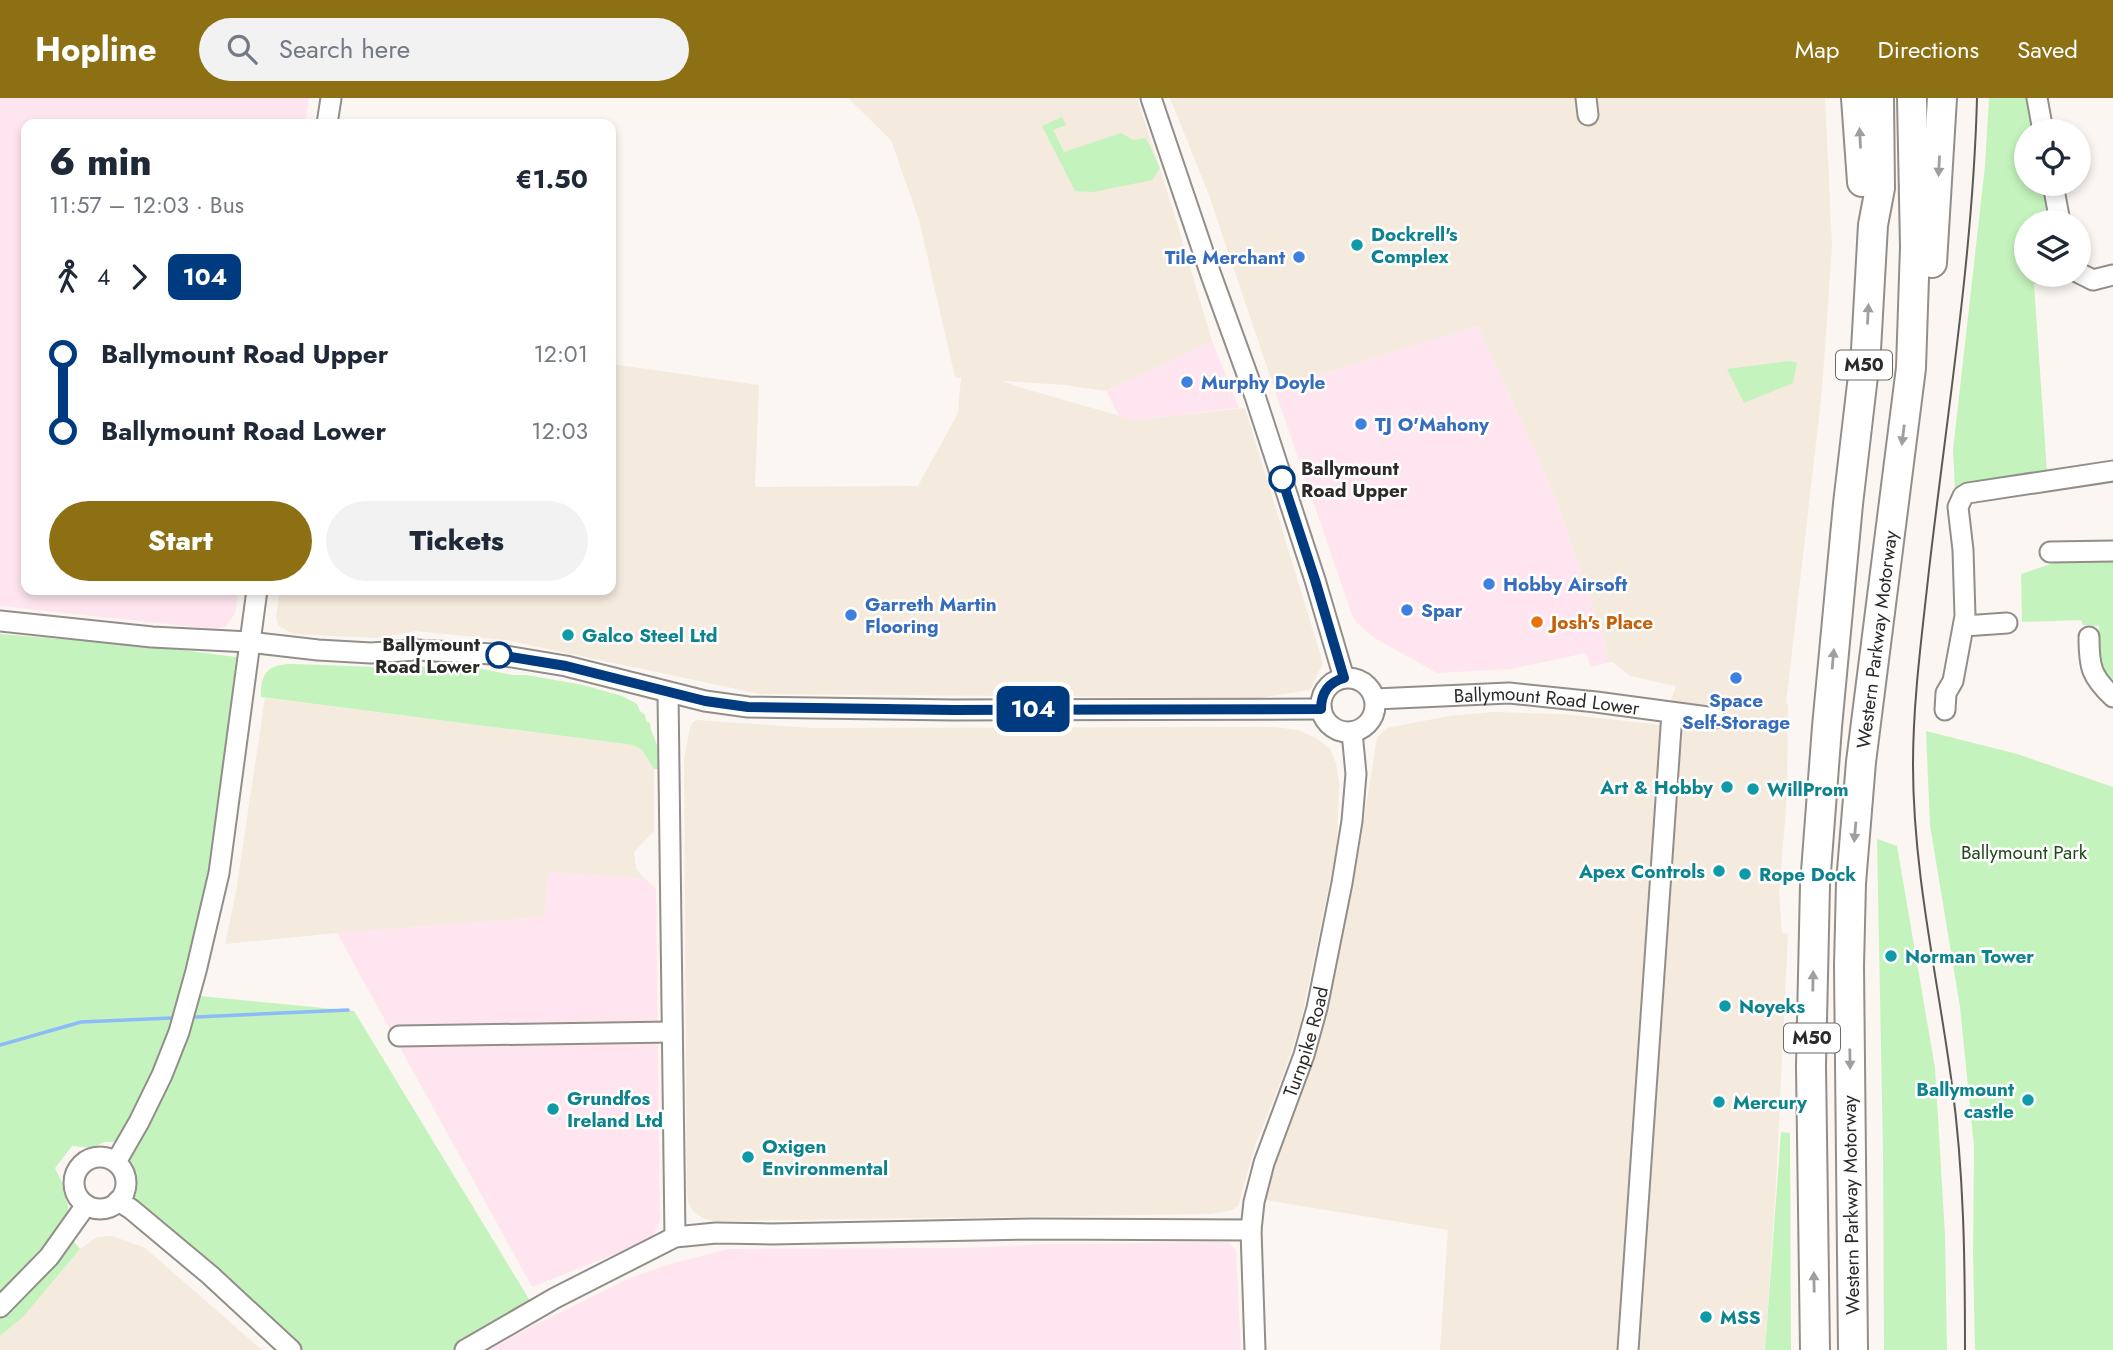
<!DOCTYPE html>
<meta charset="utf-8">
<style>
body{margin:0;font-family:Jost,sans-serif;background:#f2f2f3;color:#1f2937;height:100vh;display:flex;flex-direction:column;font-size:26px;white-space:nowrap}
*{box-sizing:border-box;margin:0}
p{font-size:23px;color:#747a83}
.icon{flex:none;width:38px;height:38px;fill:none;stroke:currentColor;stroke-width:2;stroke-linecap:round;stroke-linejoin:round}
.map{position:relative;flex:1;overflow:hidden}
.side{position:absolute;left:21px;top:21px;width:595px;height:476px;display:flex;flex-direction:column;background:#fff;border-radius:14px;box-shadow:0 4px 10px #0003}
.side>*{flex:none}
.badge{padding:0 14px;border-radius:10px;font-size:24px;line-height:46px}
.tools{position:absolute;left:2014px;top:21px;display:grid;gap:14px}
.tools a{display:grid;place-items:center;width:77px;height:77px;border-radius:50%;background:#fff;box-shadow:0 4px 10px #0003;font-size:35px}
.map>.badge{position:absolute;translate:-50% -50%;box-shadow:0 0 0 4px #fff}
.legs{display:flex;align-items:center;gap:10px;height:77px;padding:0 28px;font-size:23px}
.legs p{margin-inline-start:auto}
.overview{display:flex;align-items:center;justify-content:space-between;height:119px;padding:0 28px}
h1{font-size:38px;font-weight:800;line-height:52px}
.button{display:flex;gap:14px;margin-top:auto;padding:14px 28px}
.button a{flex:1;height:80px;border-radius:42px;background:#8c7013;color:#fff;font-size:28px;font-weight:800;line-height:80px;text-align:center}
.button a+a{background:#f2f2f3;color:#1f2937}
ul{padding:0 28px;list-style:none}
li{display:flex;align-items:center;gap:24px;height:77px;font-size:26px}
li i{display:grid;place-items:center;width:10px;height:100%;margin:0 9px;background:currentColor}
li i::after{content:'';width:18px;height:18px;margin:-9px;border:5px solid;border-radius:50%;background:#fff}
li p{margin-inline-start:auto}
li:first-child i{background:linear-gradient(#0000 50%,currentColor 0)}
li:last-child i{background:linear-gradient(currentColor 50%,#0000 0)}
header{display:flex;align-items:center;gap:42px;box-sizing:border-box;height:98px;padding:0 35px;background:#8c7013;color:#fff}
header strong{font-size:33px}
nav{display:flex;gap:38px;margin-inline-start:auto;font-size:24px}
.search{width:490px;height:63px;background:#f2f2f3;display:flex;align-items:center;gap:18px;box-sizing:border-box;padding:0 24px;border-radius:38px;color:#747a83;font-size:26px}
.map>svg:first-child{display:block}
</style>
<header>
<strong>Hopline</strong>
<div class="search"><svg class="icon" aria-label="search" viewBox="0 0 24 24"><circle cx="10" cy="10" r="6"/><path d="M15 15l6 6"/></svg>Search here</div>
<nav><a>Map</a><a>Directions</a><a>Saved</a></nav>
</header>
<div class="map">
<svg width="2113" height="1252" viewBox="0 0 2113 1252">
<rect width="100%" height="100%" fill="#fbf6f1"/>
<g fill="#ffe5ef">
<path d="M0,0H309L305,26H26V492H238L235,516L225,529L215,531L0,508Z"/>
<path d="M1478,228L1555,398L1606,546L1607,565L1591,569L1586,555L1511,571L1437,575L1376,541L1357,525L1351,514L1274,290Z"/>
<path d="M1212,243L1239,310L1134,322L1119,318L1106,293Z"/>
<path d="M548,774L645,781L656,790L660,1124L652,1139L645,1144L532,1189L337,835L544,819Z"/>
<path d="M1227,1144L1236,1152L1241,1252H489L519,1235L628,1181L667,1167L728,1151L966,1150L1047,1146Z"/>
</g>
<g fill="#f4eade">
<path d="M848,0H1137L1171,105L1212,243L1106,293L1065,287L1003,283L1015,288L1134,322L1245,310L1323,565L1310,592L1258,600L760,596L506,542L416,533L377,540L293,536L278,527L276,519L280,492H611V266L759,287L755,388L757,389L918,388L958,315L961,280L955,279L919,122L891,42Z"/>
<path d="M1170,0H1825L1832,148L1822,292L1786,606L1788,607L1787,697L1779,796L1782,835L1788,836L1776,1086L1765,1252H1440L1448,1132L1266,1102L1282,1034L1307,975L1326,920L1357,764L1377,640L1387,630L1449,618L1493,614L1562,616L1662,627L1676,588L1630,578L1613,564L1607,565L1606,546L1555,398L1478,228L1274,290L1209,97Z"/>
<path d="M265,600L633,647L642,652L654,671V733L634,754L636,771L645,781L548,774L544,819L337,835L225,846L236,794Z"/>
<path d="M698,622L812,630L1274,629L1298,632L1316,640L1330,651L1336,665L1339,685L1337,749L1300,927L1285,972L1255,1048L1238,1108L1232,1112L1211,1116L713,1123L702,1120L694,1114L689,1107L687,1099L684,676V660L690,630L693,624Z"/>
<path d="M112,1138L145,1150L262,1252H0V1238L23,1219L80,1151L97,1139Z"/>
</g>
<g fill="#c5f3bd">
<path d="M1989,0H2030L2036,33H2026V86H2045L2052,124H2026V177H2065L2068,181L2034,186L2047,374L1955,393L1953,352L1985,68Z"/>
<path d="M1062,19L1066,27L1053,32L1064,54L1121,35L1133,42L1146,40L1160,70L1152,82L1093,94L1075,93L1042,28Z"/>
<path d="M1790,263L1797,265L1793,285L1744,305L1727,271Z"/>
<path d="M2072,459H2113V593L2095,570L2099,549V528L2083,527L2081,522L2022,524L2021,476Z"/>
<path d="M0,536L158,549L236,559L215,767L190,897L354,913L535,1211L465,1252H291L123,1096L125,1079L119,1068L117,1044H104L92,1050L72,1048L55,1070C61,1082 67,1094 68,1108C70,1130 63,1133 80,1151L23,1219L0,1238Z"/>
<path d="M294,566L375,569L458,568L477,570L513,577H527L583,587L622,598L637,606L640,613L645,617L646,623L650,625L651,632L659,652V671H654L642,652L633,647L261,599C260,573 270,566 294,566Z"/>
<path d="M1926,633L2017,656L2113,689V1252H1975L1973,1156L1974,1049L1960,909L1930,727Z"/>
<path d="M1877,741L1897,748L1935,970L1945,1137L1947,1252H1884L1883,1054Z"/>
<path d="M1781,1034L1790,1035L1791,1252H1765Z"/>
</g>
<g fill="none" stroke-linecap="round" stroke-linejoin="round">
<g stroke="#8dbaf9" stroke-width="3.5">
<path d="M196,919L348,912"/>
<path d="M0,947L81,924L171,920"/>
</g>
<g stroke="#928e89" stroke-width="23">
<g id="minor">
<path d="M1151,0L1211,177L1255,298L1315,482L1344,580"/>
<path d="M1586,0L1588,17"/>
<path d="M2037,0L2043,33"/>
<path d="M327,26L331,0"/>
<path d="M2053,86L2060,124"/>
<path d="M2079,175L2093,182L2113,177"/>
<path d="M2050,454L2113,453"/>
<path d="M0,523L152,539L249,544L318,552L371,555L416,552L493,556L566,568L705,603L748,609L954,612L1321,611"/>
<path d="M1964,528L2007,525"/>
<path d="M2089,539C2089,569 2091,578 2113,599"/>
<circle cx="1348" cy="607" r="27"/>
<path d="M668,595L675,1139"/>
<path id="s1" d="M1375,601L1509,595L1596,604L1715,620"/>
<path d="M1945,612L1946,595L1953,583L1965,518L1963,452L1958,409L1963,398L1968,395L2113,373"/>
<path d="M399,938L672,934"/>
<circle cx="100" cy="1085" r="26"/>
<path d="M116,1064L139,1024L162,977L179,934L196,873L219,775L257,492"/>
<path d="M118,1103L131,1111L210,1177L291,1252"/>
<path d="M0,1209L49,1159L86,1107"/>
<path d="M465,1252L555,1200L675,1139L716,1135L771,1136L1034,1131L1251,1132"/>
<path id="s2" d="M1255,1252L1251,1132L1254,1104L1264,1065L1304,957L1317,910L1342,785L1352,723L1356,676L1352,634"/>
<path d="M1628,1252L1672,615"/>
</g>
</g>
<g stroke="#928e89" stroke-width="32">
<g id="highway">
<path d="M1856,0L1862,84"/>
<path d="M1932,165L1942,0"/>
<path d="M1815,1252L1811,968L1815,787L1827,629L1848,406L1866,252L1873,127L1880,90L1879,0"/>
<path id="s3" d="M1853,1252L1849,868L1851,785L1861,664L1911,270L1915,149L1912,0"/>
</g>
</g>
<use href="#minor" stroke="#fff" stroke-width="19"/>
<use href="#highway" stroke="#fff" stroke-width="28"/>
<path stroke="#5b5855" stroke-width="2" d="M1965,1252C1965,1163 1964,1075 1952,987C1938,881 1913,775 1913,667C1913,602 1922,537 1929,472C1947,316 1973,156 1977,0"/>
</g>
<defs><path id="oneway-solid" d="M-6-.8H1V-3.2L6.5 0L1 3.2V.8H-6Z" transform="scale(1.75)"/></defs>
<g fill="#a09f9e">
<use href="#oneway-solid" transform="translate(1860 40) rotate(-93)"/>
<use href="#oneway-solid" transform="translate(1939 68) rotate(93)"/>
<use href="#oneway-solid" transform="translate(1868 216) rotate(-87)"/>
<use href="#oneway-solid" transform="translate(1903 337) rotate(97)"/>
<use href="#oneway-solid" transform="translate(1833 561) rotate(-85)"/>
<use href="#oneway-solid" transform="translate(1855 734) rotate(95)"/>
<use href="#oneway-solid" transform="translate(1813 883) rotate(-89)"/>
<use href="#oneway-solid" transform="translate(1850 961) rotate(89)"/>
<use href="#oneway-solid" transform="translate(1814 1184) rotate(-91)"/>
</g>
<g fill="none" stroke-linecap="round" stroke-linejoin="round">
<g stroke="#fff" stroke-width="16">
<path id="line-1" d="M499,557L566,568L705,603L748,609L954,612L1321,611C1321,595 1329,584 1344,580L1315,482L1282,381"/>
</g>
<use href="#line-1" stroke="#003b80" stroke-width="10"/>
</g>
<g fill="#0f9aa8" stroke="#fff" stroke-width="2.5">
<circle cx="1357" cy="147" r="7"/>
<circle cx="568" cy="537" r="7"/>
<circle cx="1727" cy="689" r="7"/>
<circle cx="1753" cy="691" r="7"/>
<circle cx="1719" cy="773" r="7"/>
<circle cx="1745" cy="776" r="7"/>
<circle cx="1891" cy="858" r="7"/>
<circle cx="1725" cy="908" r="7"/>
<circle cx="2028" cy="1002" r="7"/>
<circle cx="1719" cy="1004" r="7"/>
<circle cx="553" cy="1011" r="7"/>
<circle cx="748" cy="1059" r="7"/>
<circle cx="1706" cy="1219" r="7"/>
</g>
<g fill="#3f7fe0" stroke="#fff" stroke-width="2.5">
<circle cx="1299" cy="159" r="7"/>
<circle cx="1187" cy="284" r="7"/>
<circle cx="1361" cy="326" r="7"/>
<circle cx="1489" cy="486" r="7"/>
<circle cx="1407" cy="512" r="7"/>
<circle cx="851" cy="517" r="7"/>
<circle cx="1736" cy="580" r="7"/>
</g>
<g fill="#fff" stroke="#003b80" stroke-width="3.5">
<circle cx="1282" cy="381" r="12"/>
<circle cx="499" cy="557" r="12"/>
</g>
<circle fill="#e8710a" stroke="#fff" stroke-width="2.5" cx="1537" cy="524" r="7"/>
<g text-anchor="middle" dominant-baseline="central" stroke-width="5" stroke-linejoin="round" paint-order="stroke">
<g fill="#fff" stroke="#6b6a68" stroke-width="2">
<rect x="1836" y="252.5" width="56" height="29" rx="5"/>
<rect x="1784" y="925.5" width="56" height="29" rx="5"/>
</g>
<g font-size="18" font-weight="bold" fill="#2c2a28">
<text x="1864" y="267">M50</text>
<text x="1812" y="940">M50</text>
</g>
<g font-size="19" font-weight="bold" fill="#0d838f" stroke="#fff" text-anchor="start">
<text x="1371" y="136">Dockrell's<tspan x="1371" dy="22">Complex</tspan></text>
<text x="582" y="537">Galco Steel Ltd</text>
<text x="1713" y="689" text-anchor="end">Art &amp; Hobby</text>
<text x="1767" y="691">WillProm</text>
<text x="1705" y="773" text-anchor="end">Apex Controls</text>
<text x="1759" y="776">Rope Dock</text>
<text x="1905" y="858">Norman Tower</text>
<text x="1739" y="908">Noyeks</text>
<text x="2014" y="991" text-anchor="end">Ballymount<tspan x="2014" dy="22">castle</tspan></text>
<text x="567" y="1000">Grundfos<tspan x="567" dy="22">Ireland Ltd</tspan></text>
<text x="1733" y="1004">Mercury</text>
<text x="762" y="1048">Oxigen<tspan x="762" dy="22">Environmental</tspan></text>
<text x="1720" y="1219">MSS</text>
</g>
<g font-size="19" font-weight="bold" fill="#366cbe" stroke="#fff" text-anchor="start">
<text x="1285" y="159" text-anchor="end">Tile Merchant</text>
<text x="1201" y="284">Murphy Doyle</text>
<text x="1375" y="326">TJ O'Mahony</text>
<text x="1503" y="486">Hobby Airsoft</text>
<text x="865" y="506">Garreth Martin<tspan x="865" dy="22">Flooring</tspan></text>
<text x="1421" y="512">Spar</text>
<text x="1736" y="602" text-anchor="middle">Space<tspan x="1736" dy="22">Self-Storage</tspan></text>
</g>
<g font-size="19" font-weight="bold" fill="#2c2a28" stroke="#fff" text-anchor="start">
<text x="1301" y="370">Ballymount<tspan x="1301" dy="22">Road Upper</tspan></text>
<text x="480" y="546" text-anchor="end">Ballymount<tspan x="480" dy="22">Road Lower</tspan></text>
</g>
<g font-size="19" font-weight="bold" fill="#c56008" stroke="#fff" text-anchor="start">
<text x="1551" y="524">Josh's Place</text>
</g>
<g font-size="19" fill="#2c2a28" stroke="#fff">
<text stroke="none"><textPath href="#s3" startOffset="712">Western Parkway Motorway</textPath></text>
<text stroke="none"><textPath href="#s1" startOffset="172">Ballymount Road Lower</textPath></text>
<text stroke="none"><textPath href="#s2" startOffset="317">Turnpike Road</textPath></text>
<text transform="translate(1851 1107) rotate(-91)">Western Parkway Motorway</text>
</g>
<g font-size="19" fill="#1e4a16" stroke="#fff">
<text x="2024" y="754">Ballymount Park</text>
</g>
</g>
</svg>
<div class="tools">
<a><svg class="icon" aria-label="locate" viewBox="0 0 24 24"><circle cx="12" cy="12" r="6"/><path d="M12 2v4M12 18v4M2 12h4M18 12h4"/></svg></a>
<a><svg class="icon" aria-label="layers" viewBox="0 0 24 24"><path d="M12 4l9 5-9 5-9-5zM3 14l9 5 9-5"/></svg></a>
</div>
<b class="badge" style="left:1033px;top:611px;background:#003b80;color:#fff">104</b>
<section class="side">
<div class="overview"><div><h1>6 min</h1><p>11:57 – 12:03 · Bus</p></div><b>€1.50</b></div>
<div class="legs"><svg class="icon" aria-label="walk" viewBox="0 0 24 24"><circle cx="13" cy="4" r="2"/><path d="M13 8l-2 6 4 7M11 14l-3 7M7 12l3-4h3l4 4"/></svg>4<svg class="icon" aria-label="forward" viewBox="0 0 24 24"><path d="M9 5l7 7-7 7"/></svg><b class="badge" style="background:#003b80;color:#fff">104</b></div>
<ul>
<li><i style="color:#003b80"></i><b>Ballymount Road Upper</b><p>12:01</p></li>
<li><i style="color:#003b80"></i><b>Ballymount Road Lower</b><p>12:03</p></li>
</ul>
<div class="button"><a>Start</a><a>Tickets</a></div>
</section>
</div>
